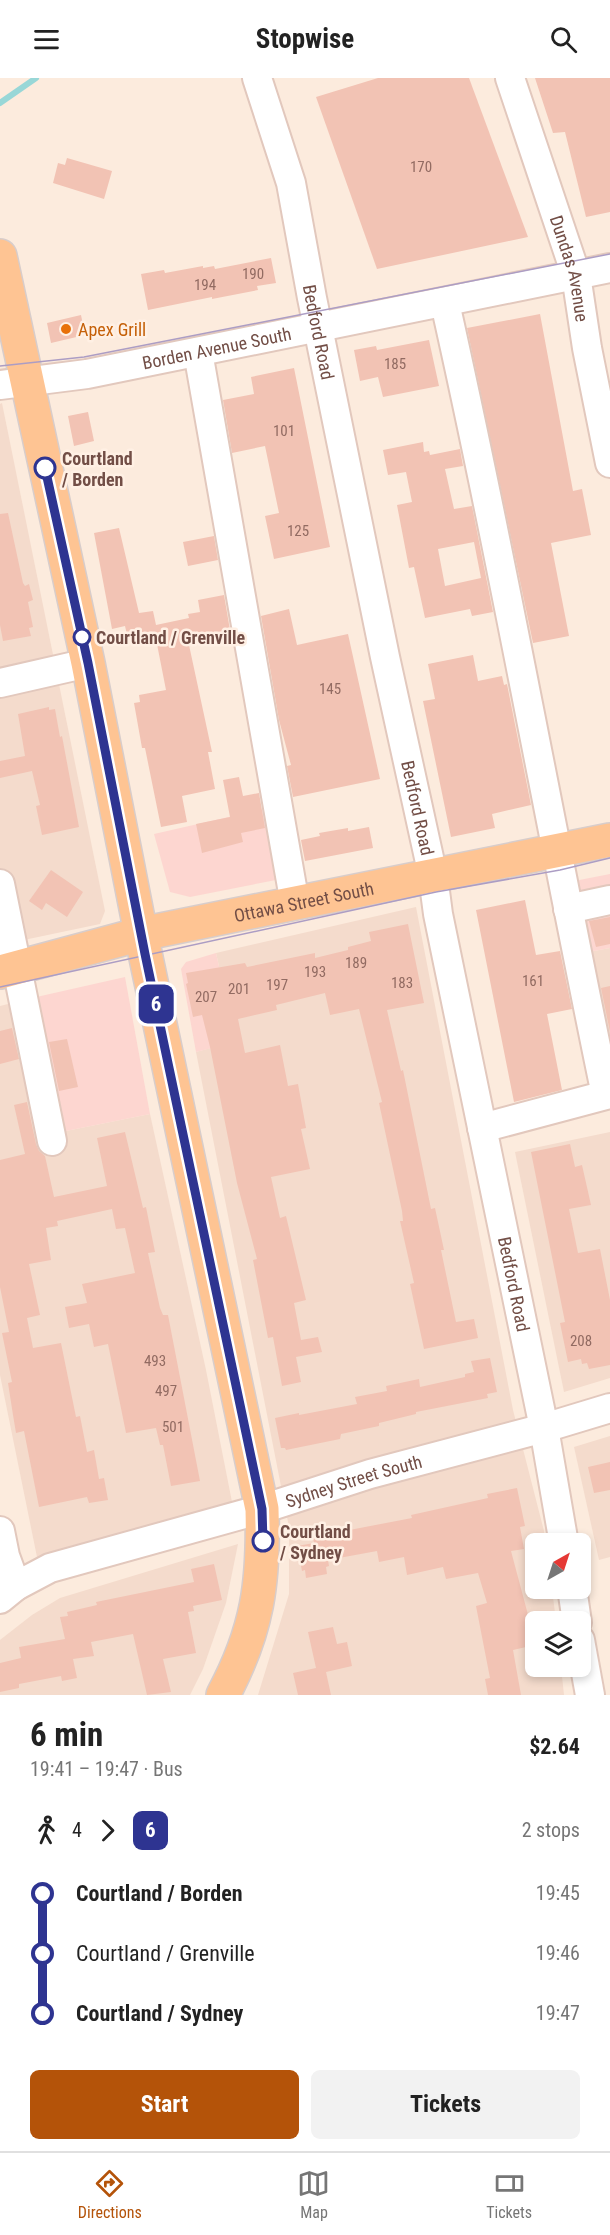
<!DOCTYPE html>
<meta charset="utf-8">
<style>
body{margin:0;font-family:"Roboto Condensed",sans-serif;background:#f2f2f2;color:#222;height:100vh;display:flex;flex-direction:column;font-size:22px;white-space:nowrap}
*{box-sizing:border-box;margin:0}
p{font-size:20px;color:#767676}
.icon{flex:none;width:33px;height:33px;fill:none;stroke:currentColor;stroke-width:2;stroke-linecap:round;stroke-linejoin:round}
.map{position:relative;height:1617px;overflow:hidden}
.sheet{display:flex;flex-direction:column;background:#fff;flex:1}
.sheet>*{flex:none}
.badge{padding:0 12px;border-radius:9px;font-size:21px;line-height:39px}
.needle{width:39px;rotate:39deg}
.controls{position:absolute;left:525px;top:1455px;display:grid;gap:12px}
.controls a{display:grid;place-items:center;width:66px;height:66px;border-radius:9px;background:#fff;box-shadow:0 3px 9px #0003;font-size:30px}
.map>.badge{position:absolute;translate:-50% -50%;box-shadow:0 0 0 3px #fff}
.legs{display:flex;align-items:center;gap:9px;height:66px;padding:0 30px;font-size:20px}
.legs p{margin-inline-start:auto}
.summary{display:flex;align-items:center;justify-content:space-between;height:102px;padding:0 30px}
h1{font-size:33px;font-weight:700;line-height:45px}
.primary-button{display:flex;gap:12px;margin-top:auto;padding:12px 30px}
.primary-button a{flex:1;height:69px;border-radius:9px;background:#b45309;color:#fff;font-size:24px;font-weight:700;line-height:69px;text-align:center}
.primary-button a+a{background:#f2f2f2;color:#222}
ul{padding:0 30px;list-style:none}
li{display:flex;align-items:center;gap:21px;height:60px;font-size:22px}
li i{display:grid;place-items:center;width:9px;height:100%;margin:0 8px;background:currentColor}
li i::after{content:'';width:15px;height:15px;margin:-8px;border:4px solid;border-radius:50%;background:#fff}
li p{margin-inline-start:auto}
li:first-child i{background:linear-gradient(#0000 50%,currentColor 0)}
li:last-child i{background:linear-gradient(currentColor 50%,#0000 0)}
header{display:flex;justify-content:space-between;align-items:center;height:78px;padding:0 30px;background:#fff;font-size:27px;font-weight:700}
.tabs{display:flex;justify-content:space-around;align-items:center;height:84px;border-top:2px solid #e0e0e0;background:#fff;font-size:16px;color:#767676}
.tabs a{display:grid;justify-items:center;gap:3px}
.tabs .selected{color:#b45309}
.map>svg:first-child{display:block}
</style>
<header><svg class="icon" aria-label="menu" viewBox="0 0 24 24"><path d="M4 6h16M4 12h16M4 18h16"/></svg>Stopwise<svg class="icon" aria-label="search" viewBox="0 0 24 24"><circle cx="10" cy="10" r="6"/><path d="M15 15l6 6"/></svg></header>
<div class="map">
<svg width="610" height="1617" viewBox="0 0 610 1617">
<rect width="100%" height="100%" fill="#fcebdd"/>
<g fill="#f4dbcc">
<path d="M2,325L105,833L100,846L0,867V326Z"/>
<path d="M416,829L513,1332L544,1453L545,1465L536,1466V1510L552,1511L556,1543L536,1544V1588L561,1589L564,1617H258L289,1516V1449L196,974L236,963L216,875Z"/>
<path d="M610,870V1030L583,875Z"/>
<path d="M32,920L56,1055L150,1036L206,1292L232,1424L37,1479L0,1297V928Z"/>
<path d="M610,1054V1300L564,1314L515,1074Z"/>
<path d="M610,1358V1479L599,1482L574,1369Z"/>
<path d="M238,1466L226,1525L203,1591L190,1617H0V1562L32,1537L60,1520Z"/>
</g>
<g fill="#fdd6d0">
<path d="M268,730L281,801L190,819L170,814L154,756Z"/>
<path d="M610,796V870L583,875L569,804Z"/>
<path d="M216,875L236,964L196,974L181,891L186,884Z"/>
<path d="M125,899L150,1036L56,1055L32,920Z"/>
</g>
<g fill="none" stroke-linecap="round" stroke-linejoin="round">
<path stroke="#98d7d7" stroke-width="6" d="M0,25L36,0"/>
</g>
<g fill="#f2c3b4" fill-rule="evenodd">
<path d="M378,0H469L528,159L377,191L316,19Z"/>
<path d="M535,0H610V134L586,139L565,54L553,55Z"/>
<path d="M67,80L112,93L104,121L53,105L58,85L65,87Z"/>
<path d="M271,180L276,205L257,208L258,212L212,221V219L148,232L141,196L164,192L165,195L203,188V190L214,188L215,191Z"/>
<path d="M540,236L573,413L582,411L591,457L551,465L569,558L533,565L467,250Z"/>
<path d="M81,237L85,257L51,265L47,245Z"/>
<path d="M429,262L439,308L383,319L378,299L360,303L354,272L376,268L377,272Z"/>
<path d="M294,290L330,469L274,481L265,438L279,435L265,368L232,375L223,322L254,316L251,299Z"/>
<path d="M88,334L94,363L74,368L68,338Z"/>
<path d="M423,364L424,374L429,373L430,377L460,371L463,388L445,391L454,431L472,428L493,534L472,538L470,531L425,540L414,489L409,490L397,427L412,424L406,394L388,397L383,372ZM474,464L481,500L445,508L438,471Z"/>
<path d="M8,435L23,505L25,508L29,506L33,522L28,524L33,549L29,550L31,558L3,563L0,547V436Z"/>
<path d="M119,450L139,535L153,533L156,547L189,540L188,536L200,534L198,522L224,517L231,558L189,567L212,674H208L215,711L182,718L187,744L161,749L145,670H142L134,625L140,624L139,617L166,612L155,556L128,561L125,548L112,551L94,455Z"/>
<path d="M214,458L218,482L188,488L183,464Z"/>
<path d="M289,531L297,567L348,556L380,701L293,719L287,688L291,687L279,642L261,538Z"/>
<path d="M473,577L478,603L502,598L504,607L507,606L531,727L492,736L495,750L451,759L423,623L435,621L428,586Z"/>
<path d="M49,629V632L55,631L60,659L62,658L79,749L42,757L36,728L40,727L32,693L0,700V683L25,678L18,636Z"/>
<path d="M239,699L243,718L259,715L265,750L241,755L243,764L202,775L196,746L230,739L223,702Z"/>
<path d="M369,749L373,770L305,783L301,762L320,758L319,755L348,750V753Z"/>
<path d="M51,792L83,814L67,839L46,825L42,832L29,823Z"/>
<path d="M525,822L536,877L560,873L572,931L547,936L562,1012L514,1024L476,832Z"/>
<path d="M610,839V866L596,869L589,843Z"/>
<path d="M408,846L424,925L387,932L401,993L403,992L431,1131L435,1130L444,1172H441L456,1244L474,1241L478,1260L424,1271L410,1206L414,1205L400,1143H403L402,1133L379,1025L382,1024L359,931L330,937L325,915L276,927L277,932L238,941L245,975L280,967L288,1008L298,1006L306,1050L301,1051L310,1091L271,1099L280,1140L286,1138L306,1222L294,1225L301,1262L318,1259L322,1274L296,1279L301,1304L282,1308L273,1259L268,1260L253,1182L257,1181L237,1105L210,969L202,937L193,939L186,906L188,905L186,895L245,885L247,889L315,875V880L348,872V869L371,863L369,854Z"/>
<path d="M610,908V954L601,910Z"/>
<path d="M12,950L19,981L0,986V953Z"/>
<path d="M67,961L78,1009L59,1013L49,964Z"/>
<path d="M27,1024L36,1066L39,1073L45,1078L54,1119L107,1108L97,1060L125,1054L143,1130L146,1129L155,1174L148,1175L160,1230L163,1237H168L200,1403L171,1408L163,1367H160L156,1350L126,1355L108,1266L94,1269L89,1246L69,1250L65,1229L87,1225L82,1206L135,1195L125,1150L116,1151L112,1131L57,1143L58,1148L46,1150L51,1182L29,1186L40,1237L27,1240L33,1270L61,1265L76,1339L80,1338L87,1374L94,1372L99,1401L104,1400L108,1422L89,1425L87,1419L39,1429L24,1353L16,1355L13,1337L8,1305L12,1304L2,1255L9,1254L0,1209V1082L25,1076L14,1027Z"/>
<path d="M570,1066L575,1089L582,1087L591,1127L569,1131L578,1175L600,1171L610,1222V1287L589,1291L587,1285L582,1286L581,1281L568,1284L560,1245L565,1244L531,1074Z"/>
<path d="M490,1280L497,1314L487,1316L488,1320L416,1334V1336L379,1345V1348L341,1356L340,1361L286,1372L285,1370H281L275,1340L299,1335V1337L357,1326L355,1319L387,1313L386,1308L419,1301L420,1309L465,1299V1296L474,1294L471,1283Z"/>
<path d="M610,1384V1412L594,1415L588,1389Z"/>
<path d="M517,1410L525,1448L520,1449L524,1471L511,1473L535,1563L525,1565L526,1569L513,1572L521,1617H488L485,1601L490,1600L476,1528L487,1525L478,1495L446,1501L443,1489L407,1497L404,1479L379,1484L377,1473L328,1482L329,1488L326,1489L327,1496L306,1500L305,1492L302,1493L297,1468L314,1465L313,1459L412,1440L411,1437L488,1420L487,1416Z"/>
<path d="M214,1486L222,1522L193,1528L194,1533L188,1534L196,1575L163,1581L171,1614L147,1617L133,1556L91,1564L94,1578L73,1581L77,1600L62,1603L61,1598L19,1606V1610L0,1614V1585L21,1580L19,1569L65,1561L60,1539L68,1538L67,1534L97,1527L96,1524L194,1504L191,1491Z"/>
<path d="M333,1549L337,1566L347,1564L352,1588L326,1594L331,1617H298L293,1595L316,1590L308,1554Z"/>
</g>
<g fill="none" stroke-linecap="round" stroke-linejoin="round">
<g stroke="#e2c8bd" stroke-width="32">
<g id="minor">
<path id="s1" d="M257,0L291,105L312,220L385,579L433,798L438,836L544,1350L564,1466"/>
<path id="s2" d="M510,0L576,197L587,270L610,385"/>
<path d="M445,225C504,488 551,753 606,1017L482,1050"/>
<path d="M198,274L295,826"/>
<path id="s3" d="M0,307L87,296L610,190"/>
<path d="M0,605L88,585"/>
<path d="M0,806L52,1063"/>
<path d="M568,831L610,822"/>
<path d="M0,1453L5,1478L16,1508"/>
<path d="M572,1510L577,1544"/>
<path id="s4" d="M0,1521L16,1508L50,1490L262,1431L370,1396L544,1350L610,1330"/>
<path d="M580,1562L590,1617"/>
</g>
</g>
<g stroke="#d8cdcb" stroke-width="36">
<g id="major">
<path d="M0,178L88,585L141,856L262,1431C264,1504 258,1552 223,1617"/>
<path id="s5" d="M0,894L141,856L610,762"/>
</g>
</g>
<use href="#minor" stroke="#fff" stroke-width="28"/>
<use href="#major" stroke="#fec493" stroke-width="33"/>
<g stroke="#ac9dc4" stroke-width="1.5">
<path d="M0,288L84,279L610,176"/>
<path d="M0,909L436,814L560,792L610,780"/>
</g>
</g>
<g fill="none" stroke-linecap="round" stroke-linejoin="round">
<g stroke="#fff" stroke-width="14">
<path id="line-1" d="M45,390L88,585L145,876L262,1431L263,1463"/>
</g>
<use href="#line-1" stroke="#2e3491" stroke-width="9"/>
</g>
<circle fill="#e8710a" stroke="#fff0e4" stroke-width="2" cx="66" cy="251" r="6"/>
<g fill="#fff" stroke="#2e3491" stroke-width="3">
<circle cx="45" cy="390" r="10"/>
<circle cx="82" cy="559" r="8"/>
<circle cx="263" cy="1463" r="10"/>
</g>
<g text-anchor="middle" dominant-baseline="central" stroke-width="5" stroke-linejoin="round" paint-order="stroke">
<g font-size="15" fill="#926b62">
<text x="421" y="89">170</text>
<text x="253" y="196">190</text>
<text x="205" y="207">194</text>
<text x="395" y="286">185</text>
<text x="284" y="353">101</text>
<text x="298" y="453">125</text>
<text x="330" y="611">145</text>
<text x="356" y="885">189</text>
<text x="315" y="894">193</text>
<text x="533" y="903">161</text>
<text x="402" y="905">183</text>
<text x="277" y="907">197</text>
<text x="239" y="911">201</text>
<text x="206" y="919">207</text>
<text x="581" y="1263">208</text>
<text x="155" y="1283">493</text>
<text x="166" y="1313">497</text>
<text x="173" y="1349">501</text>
</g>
<g font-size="18" fill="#724e46" stroke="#fff0e4">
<text stroke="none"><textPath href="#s2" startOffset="200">Dundas Avenue</textPath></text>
<text stroke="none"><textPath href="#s1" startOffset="262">Bedford Road</textPath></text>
<text stroke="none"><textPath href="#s3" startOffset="220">Borden Avenue South</textPath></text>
<text stroke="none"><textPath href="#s1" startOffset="748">Bedford Road</textPath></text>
<text stroke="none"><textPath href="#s5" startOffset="312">Ottawa Street South</textPath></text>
<text stroke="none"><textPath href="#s1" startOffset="1234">Bedford Road</textPath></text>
<text stroke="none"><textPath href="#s4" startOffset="375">Sydney Street South</textPath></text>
</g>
<g font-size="18" fill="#c56008" stroke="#fff0e4" text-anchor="start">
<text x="78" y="251">Apex Grill</text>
</g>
<g font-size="18" font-weight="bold" fill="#724e46" stroke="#fff0e4" text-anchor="start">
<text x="62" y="380">Courtland<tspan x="62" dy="21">/ Borden</tspan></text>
<text x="96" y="559">Courtland / Grenville</text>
<text x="280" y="1453">Courtland<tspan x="280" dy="21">/ Sydney</tspan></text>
</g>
</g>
</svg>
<div class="controls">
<a><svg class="needle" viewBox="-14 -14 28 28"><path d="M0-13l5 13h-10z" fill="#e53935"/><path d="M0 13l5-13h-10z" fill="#767676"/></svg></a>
<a><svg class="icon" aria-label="layers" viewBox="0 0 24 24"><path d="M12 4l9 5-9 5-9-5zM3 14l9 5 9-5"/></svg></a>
</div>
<b class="badge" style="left:156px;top:926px;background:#2e3491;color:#fff">6</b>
</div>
<section class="sheet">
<div class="summary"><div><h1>6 min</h1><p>19:41 – 19:47 · Bus</p></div><b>$2.64</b></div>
<div class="legs"><svg class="icon" aria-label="walk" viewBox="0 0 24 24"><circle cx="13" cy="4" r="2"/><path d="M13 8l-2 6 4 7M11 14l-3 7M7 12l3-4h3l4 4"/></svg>4<svg class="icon" aria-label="forward" viewBox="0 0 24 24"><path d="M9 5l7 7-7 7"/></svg><b class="badge" style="background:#2e3491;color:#fff">6</b><p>2 stops</p></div>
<ul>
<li><i style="color:#2e3491"></i><b>Courtland / Borden</b><p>19:45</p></li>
<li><i style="color:#2e3491"></i><span>Courtland / Grenville</span><p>19:46</p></li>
<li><i style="color:#2e3491"></i><b>Courtland / Sydney</b><p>19:47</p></li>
</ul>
<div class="primary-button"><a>Start</a><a>Tickets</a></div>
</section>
<nav class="tabs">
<a class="selected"><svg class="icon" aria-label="directions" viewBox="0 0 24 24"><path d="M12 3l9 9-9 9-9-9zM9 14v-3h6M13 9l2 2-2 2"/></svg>Directions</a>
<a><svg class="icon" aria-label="map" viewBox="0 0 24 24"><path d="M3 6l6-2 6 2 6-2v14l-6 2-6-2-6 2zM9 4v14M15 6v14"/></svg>Map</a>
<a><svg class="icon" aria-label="tickets" viewBox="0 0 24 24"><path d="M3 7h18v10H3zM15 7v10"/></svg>Tickets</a>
</nav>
